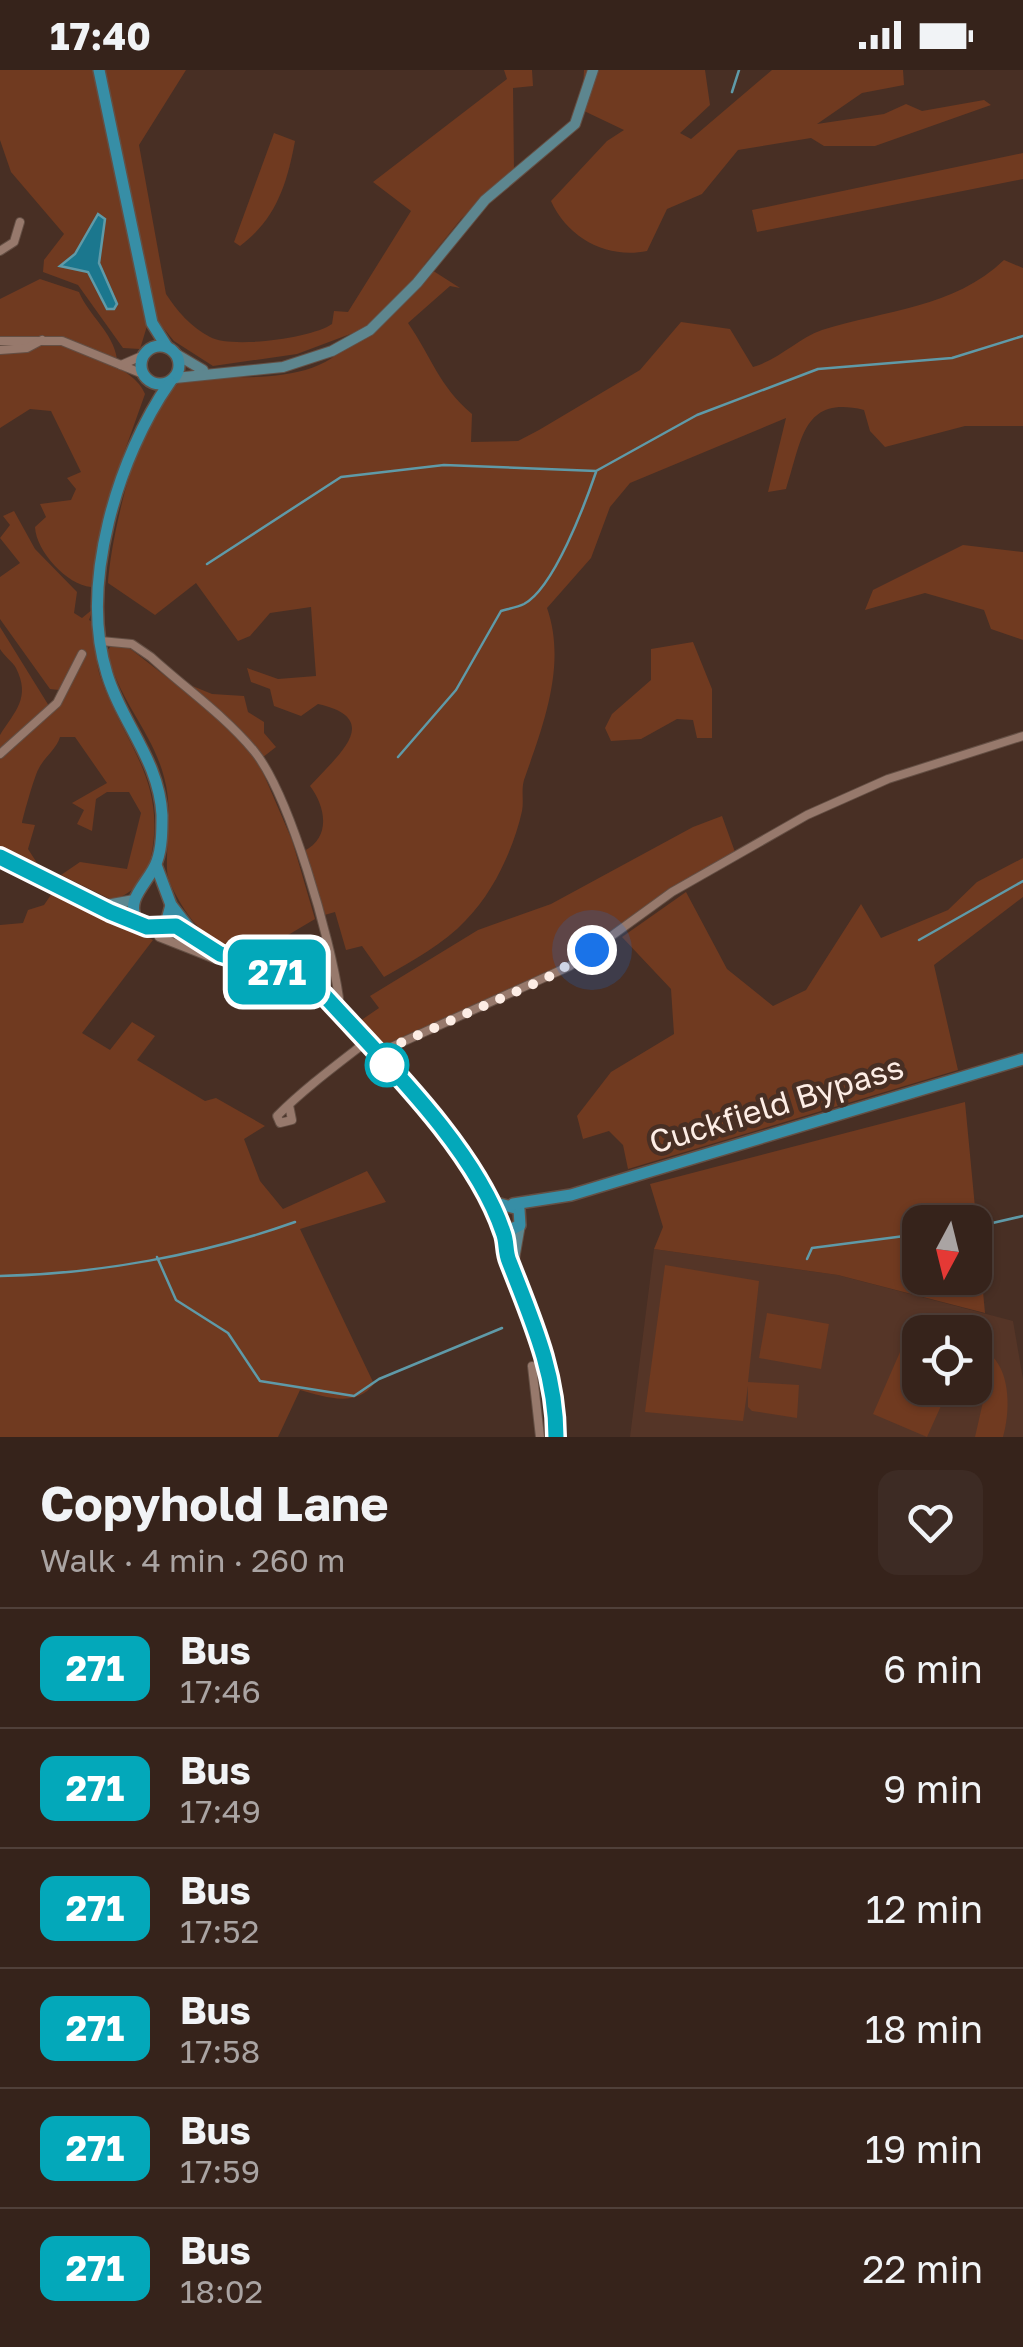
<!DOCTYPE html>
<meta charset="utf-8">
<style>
body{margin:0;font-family:"Golos Text",sans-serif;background:#3d2b24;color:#f1f3f6;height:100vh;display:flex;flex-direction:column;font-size:38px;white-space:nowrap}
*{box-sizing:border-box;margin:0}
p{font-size:32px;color:#aaa4a3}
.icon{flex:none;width:55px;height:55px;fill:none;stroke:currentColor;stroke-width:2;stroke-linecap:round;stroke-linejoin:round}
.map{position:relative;height:1367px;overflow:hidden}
.details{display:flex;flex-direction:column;background:#36231b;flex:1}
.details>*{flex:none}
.badge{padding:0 20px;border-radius:15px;font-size:35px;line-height:65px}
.needle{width:65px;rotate:187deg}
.buttons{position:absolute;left:902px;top:1135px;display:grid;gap:20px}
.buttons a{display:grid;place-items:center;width:90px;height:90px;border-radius:20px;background:#36231b;box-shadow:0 2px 8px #0004,0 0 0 2px #50403a;font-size:50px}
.you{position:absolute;width:50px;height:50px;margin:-25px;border:8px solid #fff;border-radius:50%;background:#1a73e8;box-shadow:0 0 0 15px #1a73e833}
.map>.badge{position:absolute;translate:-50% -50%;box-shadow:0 0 0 5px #fff}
.round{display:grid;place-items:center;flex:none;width:105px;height:105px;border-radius:20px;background:#3d2b24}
.headline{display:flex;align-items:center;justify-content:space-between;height:170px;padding:0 40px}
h1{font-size:48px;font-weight:700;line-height:75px}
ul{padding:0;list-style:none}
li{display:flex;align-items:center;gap:30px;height:120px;padding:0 40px;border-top:2px solid #50403a}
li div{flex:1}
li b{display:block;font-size:38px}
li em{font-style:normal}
li .badge{min-width:110px;font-weight:700;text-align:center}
.status{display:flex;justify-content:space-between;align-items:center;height:70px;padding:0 50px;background:#36231b;direction:ltr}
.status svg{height:28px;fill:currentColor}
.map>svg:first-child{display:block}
</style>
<div class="status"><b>17:40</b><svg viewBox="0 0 49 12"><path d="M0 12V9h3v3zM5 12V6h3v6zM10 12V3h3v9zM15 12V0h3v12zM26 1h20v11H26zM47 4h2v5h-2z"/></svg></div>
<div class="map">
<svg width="1023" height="1367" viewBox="0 0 1023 1367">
<rect width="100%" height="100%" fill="#482f24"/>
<path fill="#553527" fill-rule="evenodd" d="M654,1179L838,1205L1013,1251L1023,1309V1367H630ZM920,1262H975V1318H920Z"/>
<g fill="#703a20" fill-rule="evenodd">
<path d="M0,0H186L139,75L166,224C177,241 191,257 210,267C231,279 313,268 332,254L334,241L348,242L411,141L373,112L507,9L504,0H532L533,16L513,18L514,101L461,149L424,195L460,218L450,216L408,253C432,288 439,316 472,344L471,372L518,371L539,360L640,300L681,252L730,259L753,297C780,289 797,269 822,260C885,240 954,238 1004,190L1023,198V356H965L885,377L870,361L864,340C802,325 802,371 786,419L768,422L786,348L630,413L610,437L591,488L547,538C567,595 543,656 524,710C521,720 524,731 522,741C514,778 493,823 466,850C444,874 412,891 384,907L362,876L346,880L335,842L321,846L304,781C331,768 326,737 310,716C337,686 385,649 318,634L301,646L274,636L270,619L251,612L247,598L278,609L316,606L311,537L270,543L250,566L238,571L196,513L155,545L108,513C111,466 140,330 186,309C199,303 218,307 232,307C273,308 335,305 353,263L297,284L213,296L174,271L160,254L147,256L140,279L123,278L78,215L43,202L44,190L64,164L11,102L0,70Z"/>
<path d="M584,0H705L710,35L680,63L691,69L772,0H903L904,15L862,23L817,54L884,44L906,34L922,41L984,30L991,35L875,76H824L811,68L738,80L702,124L667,139L647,181C608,189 568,169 551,131L607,71L624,60L582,40Z"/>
<path d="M274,63L295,71C287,114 276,149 240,176L234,172Z"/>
<path d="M1023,83V109L757,162L752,140Z"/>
<path d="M40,209L79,222C89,246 113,262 117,289L57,266L0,268V229Z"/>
<path d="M42,273C70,274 136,297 145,324L109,425L91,517C67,515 36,481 35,457L46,447L40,434L71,430L76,419L67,408L81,402L51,341L30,339L0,358V282H22Z"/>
<path d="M14,441L35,479L77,522L74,543L82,548L93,539L89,550L94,553C95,570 95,590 100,606C123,673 167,709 151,787C146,809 133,824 112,830L61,805L80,792L127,799L141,743L129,722H107L96,729L92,761L77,754L84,740L72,733L107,713L75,667H60C56,680 44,687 38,700C35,705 23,746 22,753L35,755L28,779L37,793L0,780V689L54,641L68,621L50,619L0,549V507L20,493L0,468L10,455L3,446Z"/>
<path d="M963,475L1023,482V570L991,559L984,540L925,523L865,540L873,520Z"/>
<path d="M0,557L49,636L0,680V665C15,641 31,628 16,598C13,592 4,586 0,579Z"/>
<path d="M693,572L712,619V668H697L693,650L677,649L641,669L611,671L605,658L612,644L651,610V579Z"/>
<path d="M110,577H128L182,619L185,613L212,624L244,626L248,642L264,652V663L276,677L258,691L292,770L315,849L283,868L285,880L279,889L298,896L296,900C246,892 209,880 181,834C175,823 167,811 167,799C166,767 173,739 164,707C152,661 119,632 107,581Z"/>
<path d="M722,746L735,782L682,813L569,893L382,976L360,951L379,938L370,926L478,860L551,834L693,757Z"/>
<path d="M1023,788V827L934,895L958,1000L628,1099L623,1075L609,1061L583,1069L577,1046L611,1002L674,964L671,919L622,867L686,822L727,899L773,936L806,920L861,834L881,868L948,840L977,812Z"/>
<path d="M55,819L153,870L82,963L110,980L132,952L155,966L137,990L205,1031L216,1028L265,1056L244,1069L260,1111L283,1139L367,1101L386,1132L300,1159L374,1314C355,1338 326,1327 300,1320L278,1367H0V855L23,853L28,840L44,835Z"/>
<path d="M965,1032L985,1243L838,1205L654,1179L663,1157L650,1114ZM920,1152H975V1208H920Z"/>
<path d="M665,1195L759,1211L748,1312L799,1315L797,1348L752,1341L748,1337V1316L743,1351L645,1342Z"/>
<path d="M767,1243L829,1254L821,1299L759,1288Z"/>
<path d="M910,1259L920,1263V1318H949L927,1367L873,1344Z"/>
<path d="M992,1286C1011,1305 1010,1343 1003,1367H975L985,1323L976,1308Z"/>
</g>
<path fill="#1b778e" stroke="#5f9aa8" stroke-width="2.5" d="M98,144L105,149L99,193L117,234L114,239H107L88,202L60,196L75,184Z"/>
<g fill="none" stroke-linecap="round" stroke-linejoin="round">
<g stroke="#5f9aa8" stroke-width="2.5">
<path d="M732,22L739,0"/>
<path d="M207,494L341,407L444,395L596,401L697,345L818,299L952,288L1023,266"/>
<path d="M398,687L456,620L501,541C508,539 518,537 524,534C554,518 585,434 596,402"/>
<path d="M919,870L1023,811"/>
<path d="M975,1157L1023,1146"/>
<path d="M157,1187L176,1230L228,1263L260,1311L354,1326L379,1309L502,1258"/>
<path d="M807,1189L812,1178L920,1164"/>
<path d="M0,1206C98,1204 202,1185 295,1152"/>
</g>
<g stroke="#644f44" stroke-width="10">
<g id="minor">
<path d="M0,181L14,172L20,152"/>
<path d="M0,271H62L143,304"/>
<path d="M0,280L27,278L42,270"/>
<path d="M121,295L144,285"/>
<path d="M101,571L132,574L151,587C185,618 224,645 254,681C290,725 331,871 339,928"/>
<path d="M0,684L57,633L82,584"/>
<path d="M159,867L215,889"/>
<path d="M376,984L570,896L672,822L807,745L888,709L1023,666"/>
<path d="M289,1035L292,1050L280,1053L277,1046C304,1019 335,996 366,972"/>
<path d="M532,1296L540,1367"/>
</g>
</g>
<g stroke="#644f44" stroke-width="12">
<g id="major">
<path d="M176,284L203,300"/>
<path d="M175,308L283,297L332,281L370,260L417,213L485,130L575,54L593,0"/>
<path d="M0,787L137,851"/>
<path d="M101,836L134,830"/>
<path d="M502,1158C519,1229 556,1291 556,1367"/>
<path d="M513,1195L520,1155"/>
</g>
</g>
<g stroke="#644f44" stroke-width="14">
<g id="highway">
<path d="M99,0L152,253L167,277"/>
<circle cx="160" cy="295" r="19"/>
<path d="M170,312C118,386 79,514 107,604C122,654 159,690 162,745C162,760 162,777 157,791C150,812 124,828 137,851L153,858L167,850L171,835"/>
<path d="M156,795L171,835L192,862"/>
<path d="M164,854L234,890L314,915L432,1046L484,1122L499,1155L510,1160L520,1155L519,1139L496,1133L484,1122"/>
<path d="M513,1134L571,1125L1023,989"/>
</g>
</g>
<use href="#minor" stroke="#97796c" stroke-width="8"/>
<use href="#major" stroke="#5d868f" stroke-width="10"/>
<use href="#highway" stroke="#378ea6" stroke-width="11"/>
</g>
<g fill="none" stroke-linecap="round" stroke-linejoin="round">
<g stroke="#fff" stroke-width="22">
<path id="line" d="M0,787L110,842L147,857L176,856L220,884L304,909L324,925C384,991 475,1078 503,1162C507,1171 505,1182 509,1191C532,1250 556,1303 556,1367"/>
</g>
<use href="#line" stroke="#03a8ba" stroke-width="15"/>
<path stroke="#fdede5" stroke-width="10" stroke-dasharray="0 18" d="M387,995L382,981L547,908L592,880"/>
</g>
<circle fill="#fff" stroke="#03a8ba" stroke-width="5" cx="387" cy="995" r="20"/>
<g text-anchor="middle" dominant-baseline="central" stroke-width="9" stroke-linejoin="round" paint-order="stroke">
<g font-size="32" fill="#fdede5" stroke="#482f24">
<text transform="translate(776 1034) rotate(-17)">Cuckfield Bypass</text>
</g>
</g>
</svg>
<div class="buttons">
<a><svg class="needle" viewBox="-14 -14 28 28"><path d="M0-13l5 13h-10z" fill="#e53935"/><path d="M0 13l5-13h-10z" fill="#aaa4a3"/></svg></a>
<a><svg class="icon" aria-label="locate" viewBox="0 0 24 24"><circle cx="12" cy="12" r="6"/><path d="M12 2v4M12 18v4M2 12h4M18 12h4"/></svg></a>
</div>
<div class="you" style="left:592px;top:880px"></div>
<b class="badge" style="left:277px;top:902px;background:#03a8ba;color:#fff">271</b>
</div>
<section class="details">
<div class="headline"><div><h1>Copyhold Lane</h1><p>Walk · 4 min · 260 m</p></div><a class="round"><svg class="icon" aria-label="heart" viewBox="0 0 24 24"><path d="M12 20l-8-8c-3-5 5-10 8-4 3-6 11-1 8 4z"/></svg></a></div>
<ul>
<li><span class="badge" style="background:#03a8ba;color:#fff">271</span><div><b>Bus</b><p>17:46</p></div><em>6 min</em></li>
<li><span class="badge" style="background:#03a8ba;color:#fff">271</span><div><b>Bus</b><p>17:49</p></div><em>9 min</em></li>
<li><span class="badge" style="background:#03a8ba;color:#fff">271</span><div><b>Bus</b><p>17:52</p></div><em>12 min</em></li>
<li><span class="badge" style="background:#03a8ba;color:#fff">271</span><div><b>Bus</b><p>17:58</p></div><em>18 min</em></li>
<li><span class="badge" style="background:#03a8ba;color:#fff">271</span><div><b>Bus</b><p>17:59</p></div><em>19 min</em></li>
<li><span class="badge" style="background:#03a8ba;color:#fff">271</span><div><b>Bus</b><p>18:02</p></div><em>22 min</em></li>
</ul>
</section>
